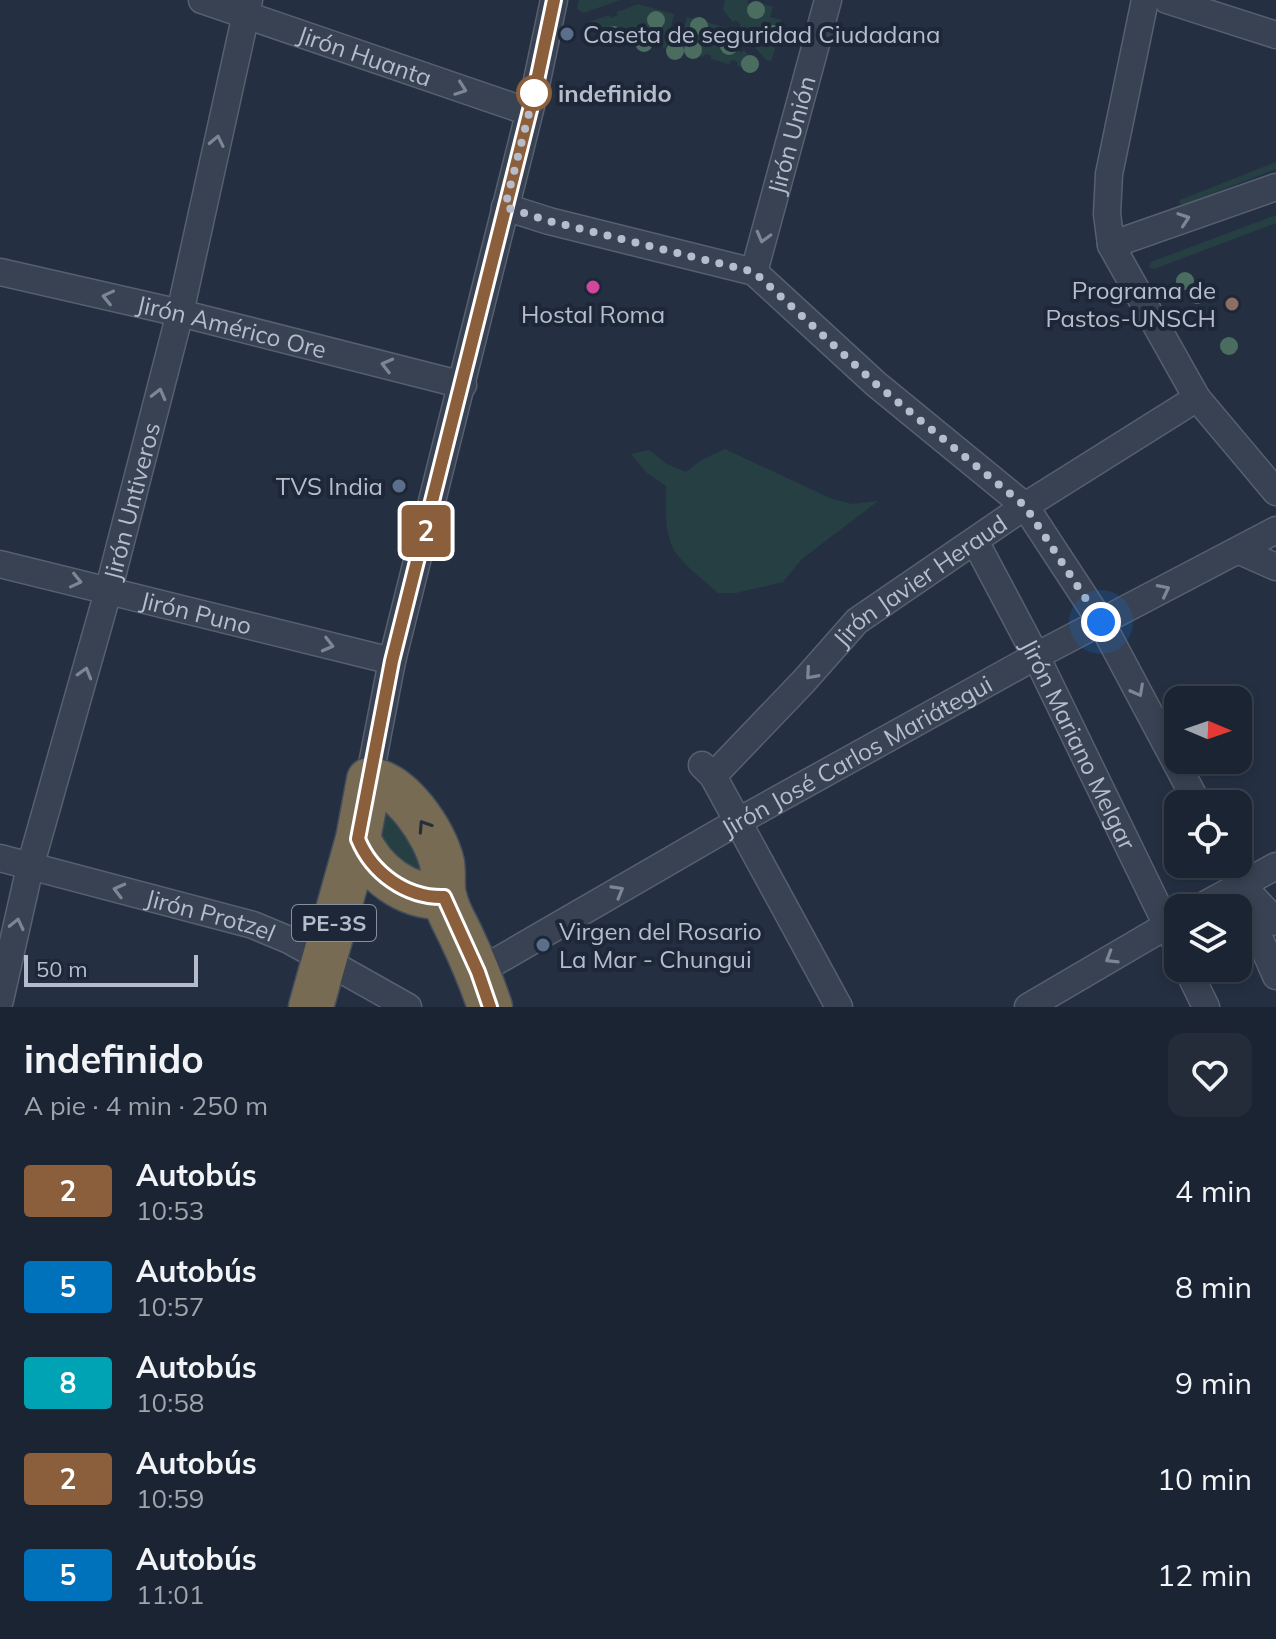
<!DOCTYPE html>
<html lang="es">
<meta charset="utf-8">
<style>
body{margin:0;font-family:Mulish,sans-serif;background:#242c3a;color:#f1f3f6;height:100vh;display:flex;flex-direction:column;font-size:30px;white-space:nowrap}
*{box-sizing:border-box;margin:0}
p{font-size:26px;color:#a0a4ac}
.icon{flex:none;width:44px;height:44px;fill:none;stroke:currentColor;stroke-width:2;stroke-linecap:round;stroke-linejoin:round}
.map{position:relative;height:1007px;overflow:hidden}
.side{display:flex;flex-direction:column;background:#1b2432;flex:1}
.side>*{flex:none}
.badge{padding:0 16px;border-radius:6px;font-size:28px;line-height:52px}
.needle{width:52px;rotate:92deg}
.tools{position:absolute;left:1164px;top:686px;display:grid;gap:16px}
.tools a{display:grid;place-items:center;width:88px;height:88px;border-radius:16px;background:#1b2432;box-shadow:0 4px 12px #0003,0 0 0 2px #39414d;font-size:40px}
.scale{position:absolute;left:24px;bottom:20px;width:174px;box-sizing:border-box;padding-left:8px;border:4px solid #b5bdcc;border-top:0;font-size:22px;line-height:28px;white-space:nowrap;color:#b5bdcc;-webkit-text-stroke:6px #1d2737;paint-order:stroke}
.you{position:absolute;width:40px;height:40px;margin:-20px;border:6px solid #fff;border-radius:50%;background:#1a73e8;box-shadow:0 0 0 12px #1a73e833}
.map>.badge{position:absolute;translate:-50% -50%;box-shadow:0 0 0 4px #fff}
.round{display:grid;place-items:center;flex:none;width:84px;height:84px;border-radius:16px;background:#242c3a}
.summary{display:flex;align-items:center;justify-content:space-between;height:136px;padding:0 24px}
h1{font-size:38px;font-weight:700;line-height:60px}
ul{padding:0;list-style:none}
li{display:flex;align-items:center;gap:24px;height:96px;padding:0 24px}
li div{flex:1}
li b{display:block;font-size:30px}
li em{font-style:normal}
li .badge{min-width:88px;font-weight:700;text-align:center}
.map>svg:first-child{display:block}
</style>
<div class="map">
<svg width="1276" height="1007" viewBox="0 0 1276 1007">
<rect width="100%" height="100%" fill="#243042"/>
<g fill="#263f43">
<path d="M579,0H621L583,13L577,9Z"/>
<path d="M725,0H748V4L756,6L757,2L773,7L770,17L782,20L778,38H774L772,45L776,46L771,61L766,60L738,28L741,25L736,20L733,22L723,10Z"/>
<path d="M638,4L674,14L670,32L666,31L664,38L668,40L666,48L642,42L643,38L635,36L634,40L616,35V31L609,29L608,33L588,27L589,22L609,15L611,18L618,15L617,12Z"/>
<path d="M687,17L724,27L738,44L736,47L741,53L744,50L756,64V68L737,66L738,62L731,60L729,64L711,59V55L705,54L703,57L679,51L681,43L685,44L686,36L682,35Z"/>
<path d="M1276,162V169L1183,205L1179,203L1180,200Z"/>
<path d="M1276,215V223L1154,269L1149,267L1151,262Z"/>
<path d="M725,449L832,499L852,504L878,501L802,559L783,582L736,593H718C670,551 664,551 666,486L647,473L631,454L649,450L667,464L686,472L701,460Z"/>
<path d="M373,806L396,807L434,883L382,851Z"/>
</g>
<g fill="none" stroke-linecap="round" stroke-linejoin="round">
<g stroke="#56606f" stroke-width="29">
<g id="street">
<path id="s1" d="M202,0L529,112"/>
<path d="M1145,0L1109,174L1107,214L1111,245L1197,398L1276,492"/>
<path d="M1167,0L1276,35"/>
<path d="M505,207L549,221L754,272L876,384L1025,506L1101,622L1198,804"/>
<path d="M1111,245L1276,187"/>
<path id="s2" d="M0,272L180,313L463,385"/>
<path id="s3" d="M754,272L828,0"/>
<path id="s4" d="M975,541L1036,656L1178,948"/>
<path d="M1240,551L1276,567"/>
<path id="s5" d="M0,564L392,661"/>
<path d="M702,765L713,776L839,1007"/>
<path id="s6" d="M713,776L804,681L857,621L1025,506L1197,398"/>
<path d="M369,780L392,661L535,90L554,0"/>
<path id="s7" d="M0,858L253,925L289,940L408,1007"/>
<path d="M1231,864L1242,885L1276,922"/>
<path d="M1242,885L1252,921L1276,976"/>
<path d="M1199,908L1276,866"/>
<path d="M1187,968L1206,1007"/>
<path id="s8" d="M478,972L737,822L1036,656L1276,530"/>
<path id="s9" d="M0,1000L30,867L109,588L180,313L249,0"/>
<path d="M1028,1007L1178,919"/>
</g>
</g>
<g stroke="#434d5c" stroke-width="47">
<g id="highway">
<path d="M358,839C373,873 406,898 444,897"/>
<path d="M311,1007L358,839L369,780C401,782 435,833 442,863C444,875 441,889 445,899C448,913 457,926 462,938C473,961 482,983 490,1007"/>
</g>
</g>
<use href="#street" stroke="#384252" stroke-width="26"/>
<use href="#highway" stroke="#786b54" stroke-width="44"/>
</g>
<g fill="#4a6d60">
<circle cx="756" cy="10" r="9"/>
<circle cx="656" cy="20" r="9"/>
<circle cx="699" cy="26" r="9"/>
<circle cx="773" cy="34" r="9"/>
<circle cx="614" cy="35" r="9"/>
<circle cx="644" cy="43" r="9"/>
<circle cx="729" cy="46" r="9"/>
<circle cx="693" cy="50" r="9"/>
<circle cx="675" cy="51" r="9"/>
<circle cx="750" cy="64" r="9"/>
<circle cx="1185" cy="281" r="9"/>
<circle cx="1197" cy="295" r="9"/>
<circle cx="1229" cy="346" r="9"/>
</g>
<defs><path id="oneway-chevron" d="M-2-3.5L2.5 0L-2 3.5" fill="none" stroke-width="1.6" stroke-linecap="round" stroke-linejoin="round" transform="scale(2)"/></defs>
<g stroke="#7d8695">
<use href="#oneway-chevron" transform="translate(461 89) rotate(20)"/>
<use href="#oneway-chevron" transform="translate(217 141) rotate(-78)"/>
<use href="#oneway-chevron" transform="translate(1184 219) rotate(-19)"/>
<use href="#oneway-chevron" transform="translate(763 237) rotate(105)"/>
<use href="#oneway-chevron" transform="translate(108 297) rotate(-167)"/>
<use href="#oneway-chevron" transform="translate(387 365) rotate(-166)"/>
<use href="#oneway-chevron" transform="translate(159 394) rotate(-76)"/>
<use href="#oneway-chevron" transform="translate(76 581) rotate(13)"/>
<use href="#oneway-chevron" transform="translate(1164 590) rotate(-27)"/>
<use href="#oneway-chevron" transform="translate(328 645) rotate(14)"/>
<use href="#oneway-chevron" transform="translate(85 673) rotate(-74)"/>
<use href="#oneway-chevron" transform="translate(811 674) rotate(131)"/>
<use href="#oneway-chevron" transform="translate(1138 691) rotate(62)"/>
<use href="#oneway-chevron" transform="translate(119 890) rotate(-165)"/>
<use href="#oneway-chevron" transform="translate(618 891) rotate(-30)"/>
<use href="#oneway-chevron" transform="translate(17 924) rotate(-77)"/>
<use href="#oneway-chevron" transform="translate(1111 958) rotate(149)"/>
</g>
<use stroke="#262e3a" href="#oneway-chevron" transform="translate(424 826) rotate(-123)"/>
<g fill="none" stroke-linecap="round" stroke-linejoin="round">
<g stroke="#fff" stroke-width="18">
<path id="line" d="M490,1007L478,972L444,897C406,898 372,873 358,839L392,661L535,90L554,0"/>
</g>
<use href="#line" stroke="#8b5e3c" stroke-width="12"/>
<path stroke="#b5bdcc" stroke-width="8" stroke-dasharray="0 14.4" d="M534,93L535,90L505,207L549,221L754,272L876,384L1025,506L1101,622"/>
</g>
<g fill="#5c6f8a" stroke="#1d2737" stroke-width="3">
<circle cx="567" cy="34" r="8"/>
<circle cx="399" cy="486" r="8"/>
<circle cx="543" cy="945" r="8"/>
</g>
<circle fill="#fff" stroke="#8b5e3c" stroke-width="4" cx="534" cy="93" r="16"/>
<circle fill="#d1479c" stroke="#1d2737" stroke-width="3" cx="593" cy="287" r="8"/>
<circle fill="#8d6e63" stroke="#1d2737" stroke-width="3" cx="1232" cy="304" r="8"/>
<g text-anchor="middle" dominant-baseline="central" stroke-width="8" stroke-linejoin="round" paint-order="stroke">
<rect fill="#1d2737" stroke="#87909f" stroke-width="2" x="292" y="905" width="84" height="36" rx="6"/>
<g font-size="22" font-weight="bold" fill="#b5bdcc">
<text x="334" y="923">PE-3S</text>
</g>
<g font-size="24" fill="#b5bdcc" stroke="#1d2737" text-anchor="start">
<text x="583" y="34">Caseta de seguridad Ciudadana</text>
<text x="1216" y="290" text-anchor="end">Programa de<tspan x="1216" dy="28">Pastos-UNSCH</tspan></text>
<text x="593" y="314" text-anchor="middle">Hostal Roma</text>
<text x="383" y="486" text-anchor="end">TVS India</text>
<text x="559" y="931">Virgen del Rosario<tspan x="559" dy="28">La Mar - Chungui</tspan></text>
</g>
<g font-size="24" fill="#b5bdcc" stroke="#1d2737">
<text stroke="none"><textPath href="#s1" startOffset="172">Jirón Huanta</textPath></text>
<text stroke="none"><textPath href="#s3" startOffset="142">Jirón Unión</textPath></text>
<text stroke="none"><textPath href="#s2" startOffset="238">Jirón Américo Ore</textPath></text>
<text stroke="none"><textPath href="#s9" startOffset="516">Jirón Untiveros</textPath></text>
<text stroke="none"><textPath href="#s6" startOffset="286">Jirón Javier Heraud</textPath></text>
<text stroke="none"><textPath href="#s5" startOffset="202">Jirón Puno</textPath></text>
<text stroke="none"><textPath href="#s4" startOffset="228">Jirón Mariano Melgar</textPath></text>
<text stroke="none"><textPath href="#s8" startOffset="436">Jirón José Carlos Mariátegui</textPath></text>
<text stroke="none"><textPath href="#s7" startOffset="218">Jirón Protzel</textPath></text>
</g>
<g font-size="24" font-weight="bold" fill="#b5bdcc" stroke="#1d2737" text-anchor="start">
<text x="558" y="93">indefinido</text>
</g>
</g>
</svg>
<div class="tools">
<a><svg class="needle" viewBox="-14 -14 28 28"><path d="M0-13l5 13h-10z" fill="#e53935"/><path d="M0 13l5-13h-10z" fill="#a0a4ac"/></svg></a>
<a><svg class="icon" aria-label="locate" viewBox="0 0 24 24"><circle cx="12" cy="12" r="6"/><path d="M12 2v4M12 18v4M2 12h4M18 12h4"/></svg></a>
<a><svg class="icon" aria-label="layers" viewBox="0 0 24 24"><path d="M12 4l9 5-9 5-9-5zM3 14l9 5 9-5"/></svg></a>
</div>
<div class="scale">50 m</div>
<div class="you" style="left:1101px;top:622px"></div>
<b class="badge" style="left:426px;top:531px;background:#8b5e3c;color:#fff">2</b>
</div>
<section class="side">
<div class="summary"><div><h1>indefinido</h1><p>A pie · 4 min · 250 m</p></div><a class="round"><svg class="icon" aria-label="heart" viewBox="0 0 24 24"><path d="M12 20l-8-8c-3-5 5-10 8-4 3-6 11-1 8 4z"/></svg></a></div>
<ul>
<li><span class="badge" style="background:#8b5e3c;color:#fff">2</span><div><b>Autobús</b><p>10:53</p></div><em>4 min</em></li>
<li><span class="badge" style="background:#0072bc;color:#fff">5</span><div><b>Autobús</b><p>10:57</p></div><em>8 min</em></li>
<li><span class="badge" style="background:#00a3b4;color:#fff">8</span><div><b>Autobús</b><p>10:58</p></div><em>9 min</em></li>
<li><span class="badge" style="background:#8b5e3c;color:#fff">2</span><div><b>Autobús</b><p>10:59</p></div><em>10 min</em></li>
<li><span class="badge" style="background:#0072bc;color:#fff">5</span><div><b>Autobús</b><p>11:01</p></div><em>12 min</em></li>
</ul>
</section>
